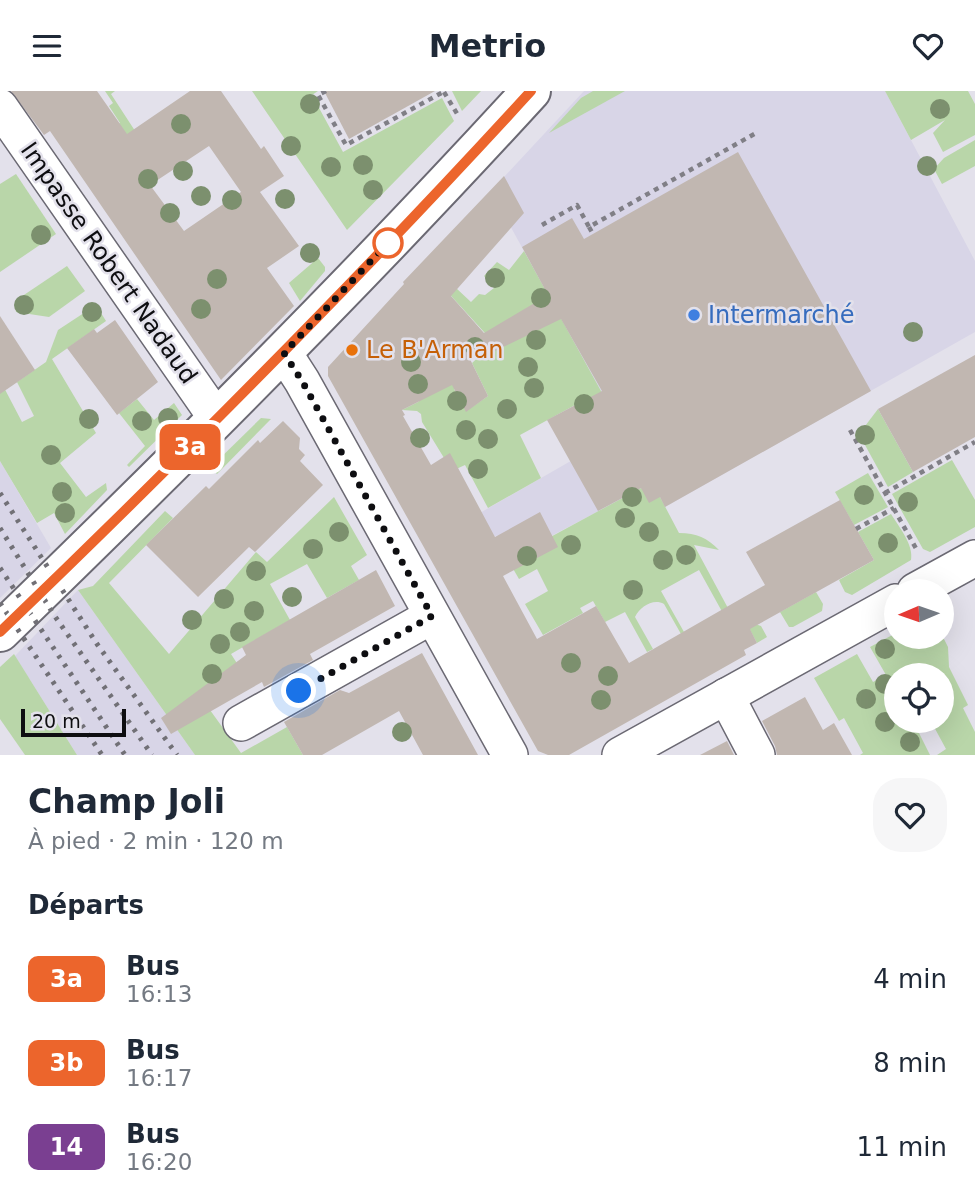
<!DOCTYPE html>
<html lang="fr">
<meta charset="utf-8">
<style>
body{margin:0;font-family:"DejaVu Sans",sans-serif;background:#f6f6f7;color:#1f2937;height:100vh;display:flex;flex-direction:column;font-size:26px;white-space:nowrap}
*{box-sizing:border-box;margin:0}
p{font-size:23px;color:#747a83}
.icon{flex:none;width:38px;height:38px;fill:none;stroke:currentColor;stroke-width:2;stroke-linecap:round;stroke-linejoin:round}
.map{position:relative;height:664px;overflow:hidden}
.panel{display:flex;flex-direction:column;background:#fff;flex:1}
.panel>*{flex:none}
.badge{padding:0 14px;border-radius:10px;font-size:24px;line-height:46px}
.needle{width:46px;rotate:268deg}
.fabs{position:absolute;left:884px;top:488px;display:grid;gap:14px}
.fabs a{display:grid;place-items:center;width:70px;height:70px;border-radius:50%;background:#fff;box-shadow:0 7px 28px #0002;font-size:35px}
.scale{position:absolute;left:21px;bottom:18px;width:105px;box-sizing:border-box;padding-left:7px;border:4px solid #0e0e11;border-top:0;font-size:19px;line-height:24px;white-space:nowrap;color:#0e0e11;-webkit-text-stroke:5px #e3e1eb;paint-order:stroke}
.you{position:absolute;width:35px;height:35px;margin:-18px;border:5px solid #fff;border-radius:50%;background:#1a73e8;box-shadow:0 0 0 10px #1a73e833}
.map>.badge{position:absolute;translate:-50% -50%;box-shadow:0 0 0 4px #fff}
h2{padding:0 28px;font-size:26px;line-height:63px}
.round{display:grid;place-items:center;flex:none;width:74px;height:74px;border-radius:28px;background:#f6f6f7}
.head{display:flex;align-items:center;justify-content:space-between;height:119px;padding:0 28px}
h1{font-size:33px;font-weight:600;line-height:52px}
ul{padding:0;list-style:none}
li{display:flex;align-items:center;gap:21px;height:84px;padding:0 28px}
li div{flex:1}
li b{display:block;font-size:26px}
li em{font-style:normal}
li .badge{min-width:77px;font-weight:700;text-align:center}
header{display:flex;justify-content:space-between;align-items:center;height:91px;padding:0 28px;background:#fff;font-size:32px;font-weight:600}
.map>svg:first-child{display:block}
</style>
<header><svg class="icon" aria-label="menu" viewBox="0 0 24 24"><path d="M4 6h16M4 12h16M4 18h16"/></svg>Metrio<svg class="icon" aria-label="heart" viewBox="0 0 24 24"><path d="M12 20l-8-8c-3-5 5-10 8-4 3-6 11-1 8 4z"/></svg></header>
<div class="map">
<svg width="975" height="664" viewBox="0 0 975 664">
<rect width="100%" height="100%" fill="#e3e1eb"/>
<g fill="#d8d5e7">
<path d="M584,0H885L975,170V241L665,416L652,392L517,463L506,443L485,447L466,430L623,340L491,100Z"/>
<path d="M0,370L51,457L0,507Z"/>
<path d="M78,499L195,664H77L15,565Z"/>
</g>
<g fill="#b9d6a9" fill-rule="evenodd">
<path d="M105,0H115L111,3L139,46L115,44L112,38L120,32L109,15L113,12Z"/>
<path d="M252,0H318L312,4L343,61L442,7L454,30L347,139Z"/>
<path d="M452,0H481L462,20Z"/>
<path d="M593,0H625L549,42L581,7Z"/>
<path d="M885,0H968L975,13V44L943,61L933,42L945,29L911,49Z"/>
<path d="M975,49V75L942,93L934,78L944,67Z"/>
<path d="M16,83L56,143L0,181V93Z"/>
<path d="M524,160L623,340L600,354L577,313L520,344L541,387L488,417L465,374L452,380L422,331L421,323L417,320L402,319L418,311L456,276L454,298L464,317L472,316L488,305L472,272L494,252L422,173L426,169L471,211L479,203L485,204L494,197L484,185L497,171L509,179Z"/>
<path d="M318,167L325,176V180L300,210L289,192Z"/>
<path d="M67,175L85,200L49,226L16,221L15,210Z"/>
<path d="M96,214L106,230L52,268L96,342L60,372L86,406L106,392L107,399L65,443L54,422L37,432L0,370V289L22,331L34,325L17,291L46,271L58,239Z"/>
<path d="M137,308L154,329L174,312L182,324L129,376L127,374L145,355L119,322Z"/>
<path d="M878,318L913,381L888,396L859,343Z"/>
<path d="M261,327L271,328L217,383L210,377Z"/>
<path d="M952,369L975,409V436L930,461L923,458L892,403Z"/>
<path d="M868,382L888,416L854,434L835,401Z"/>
<path d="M641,397L660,406L679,442C697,442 707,447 719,459L694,454L736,532L744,529L761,535L767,546L757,552L749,537L735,544L699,479L661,500L684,541L681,543L664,513C653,507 640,516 635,526L653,558L647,561L625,521L605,531L593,510L580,517L583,522L543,544L525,513L548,500L537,478L519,488L508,469Z"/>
<path d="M334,406L367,464L351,475L359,489L327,507L307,473L270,493L290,529L231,563L240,577L197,601L241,662L287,636L303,664H195L78,499L93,495L165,420L173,427L109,492L169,563L256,461L267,471Z"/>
<path d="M891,423C899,436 914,454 911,469L852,504L845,501L839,489L874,469L858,441Z"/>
<path d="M816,501L823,513L822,520L793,536H789L780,521Z"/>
<path d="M896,542V546H942V544L948,556L949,576L968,614L963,617L975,641V664H937L946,658L933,634L919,642L930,664H860L863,662L844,627L839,630L814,587L857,563L873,591L886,584L870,556ZM896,584H942V630H896Z"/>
<path d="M14,563L77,664H25L0,628V576Z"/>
</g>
<g fill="#c1b7b1" fill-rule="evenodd">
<path d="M11,0H97L127,43L190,0H221L261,58L264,55L284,85L260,101L299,155L267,177L294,215L221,289L50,40L44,44ZM209,55L241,101L184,140L150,94Z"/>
<path d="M324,0H435L349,48Z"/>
<path d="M738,61L871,300L665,416L660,406L649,412L641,397L598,420L547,329L602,300L561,228L489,263L485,257L469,266L488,305L466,321L452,294L402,319L405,324L403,325L431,374L450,362L495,446L540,421L558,456L503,485L537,548L596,515L629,572L765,494L746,461L840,409L874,469L750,538L757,552L744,559L746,564L569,664H548L538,660L328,285V276L404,193L403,191L504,85L524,122L451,205L484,242L548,204L522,156L572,127L584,148Z"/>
<path d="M0,225L35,279L0,303Z"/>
<path d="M115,229L158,291L117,324L67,257L94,238L97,242Z"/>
<path d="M975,264V346L913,381L878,318Z"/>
<path d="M283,330L300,347L299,358L305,364L300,370L323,394L255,461L249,456L198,506L146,454L206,395L209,398L258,349L260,352Z"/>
<path d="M376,479L395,515L310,563L313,569L264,596L262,591L171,643L161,627L246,564L242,556Z"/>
<path d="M422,562L478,664H423L399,620L322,664H303L284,631L340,599L349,602Z"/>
<path d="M805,606L823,639L834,632L852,664H777L775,655L762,630Z"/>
<path d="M727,650L734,664H700Z"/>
</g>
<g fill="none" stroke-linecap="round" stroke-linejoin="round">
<g stroke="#6b6973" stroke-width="38">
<g id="minor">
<path d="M0,16L217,328"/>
<path d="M284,262L302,290L510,664"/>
<path d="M915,500L975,467"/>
<path d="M726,605L757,664"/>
<path d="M241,632L432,525"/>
<path d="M620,664L896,511"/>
</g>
</g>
<g stroke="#6b6973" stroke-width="42">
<path id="secondary" d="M0,541C182,365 360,187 531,0"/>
</g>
<g stroke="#807f86" stroke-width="4.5" stroke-dasharray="5 5" stroke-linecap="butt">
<path d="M326,0L318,4L346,54L445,0"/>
<path d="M444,1L459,26"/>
<path d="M542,134L577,114L589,136L756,42"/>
<path d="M589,136L593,143"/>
<path d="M850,339L918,461"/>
<path d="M885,402L975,351"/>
<path d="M856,438L894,417"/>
</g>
<use href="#minor" stroke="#fff" stroke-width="35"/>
<use href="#secondary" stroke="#fff" stroke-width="38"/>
<g stroke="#717076" stroke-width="5" stroke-dasharray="3.5 7" stroke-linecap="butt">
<path d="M0,402L97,553L177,664"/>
<path d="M0,437L54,524L152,664"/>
<path d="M0,477L125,664"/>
<path d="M0,512L102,664"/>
</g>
</g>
<g fill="#7c906e">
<circle cx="310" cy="13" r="10"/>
<circle cx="940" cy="18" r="10"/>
<circle cx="181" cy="33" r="10"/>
<circle cx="291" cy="55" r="10"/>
<circle cx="363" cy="74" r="10"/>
<circle cx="927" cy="75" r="10"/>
<circle cx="331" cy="76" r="10"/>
<circle cx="183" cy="80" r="10"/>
<circle cx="148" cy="88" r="10"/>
<circle cx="373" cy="99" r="10"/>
<circle cx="201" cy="105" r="10"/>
<circle cx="285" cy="108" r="10"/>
<circle cx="232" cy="109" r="10"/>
<circle cx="170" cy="122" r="10"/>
<circle cx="41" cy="144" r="10"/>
<circle cx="310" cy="162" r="10"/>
<circle cx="495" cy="187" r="10"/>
<circle cx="217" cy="188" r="10"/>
<circle cx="541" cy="207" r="10"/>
<circle cx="24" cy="214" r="10"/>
<circle cx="201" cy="218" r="10"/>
<circle cx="92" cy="221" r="10"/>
<circle cx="913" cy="241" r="10"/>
<circle cx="536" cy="249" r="10"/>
<circle cx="475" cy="256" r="10"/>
<circle cx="411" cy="271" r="10"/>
<circle cx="528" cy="276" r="10"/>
<circle cx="418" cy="293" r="10"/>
<circle cx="534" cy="297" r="10"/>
<circle cx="457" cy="310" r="10"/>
<circle cx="584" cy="313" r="10"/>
<circle cx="507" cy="318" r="10"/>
<circle cx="168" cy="327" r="10"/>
<circle cx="89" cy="328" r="10"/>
<circle cx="142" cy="330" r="10"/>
<circle cx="466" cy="339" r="10"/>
<circle cx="865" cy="344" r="10"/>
<circle cx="420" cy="347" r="10"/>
<circle cx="488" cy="348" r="10"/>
<circle cx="51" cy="364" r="10"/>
<circle cx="478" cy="378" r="10"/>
<circle cx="62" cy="401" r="10"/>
<circle cx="864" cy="404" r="10"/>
<circle cx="632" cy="406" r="10"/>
<circle cx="908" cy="411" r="10"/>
<circle cx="65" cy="422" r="10"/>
<circle cx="625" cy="427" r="10"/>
<circle cx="339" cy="441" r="10"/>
<circle cx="649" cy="441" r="10"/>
<circle cx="888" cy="452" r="10"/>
<circle cx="571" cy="454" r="10"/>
<circle cx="313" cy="458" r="10"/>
<circle cx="686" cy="464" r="10"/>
<circle cx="527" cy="465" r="10"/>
<circle cx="663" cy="469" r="10"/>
<circle cx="256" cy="480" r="10"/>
<circle cx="633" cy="499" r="10"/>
<circle cx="292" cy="506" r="10"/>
<circle cx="224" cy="508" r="10"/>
<circle cx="254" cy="520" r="10"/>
<circle cx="192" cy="529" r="10"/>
<circle cx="240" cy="541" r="10"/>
<circle cx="220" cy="553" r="10"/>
<circle cx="885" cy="558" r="10"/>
<circle cx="571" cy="572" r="10"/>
<circle cx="212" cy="583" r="10"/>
<circle cx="608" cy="585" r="10"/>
<circle cx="885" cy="593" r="10"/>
<circle cx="866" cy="608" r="10"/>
<circle cx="601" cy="609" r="10"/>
<circle cx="885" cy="631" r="10"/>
<circle cx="402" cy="641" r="10"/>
<circle cx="910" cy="651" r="10"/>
</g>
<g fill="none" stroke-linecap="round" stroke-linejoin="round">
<g stroke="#fff" stroke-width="16">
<path id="line" d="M0,541C182,366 360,187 531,0"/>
</g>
<use href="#line" stroke="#ec652c" stroke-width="10"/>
<path stroke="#0e0e11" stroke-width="7" stroke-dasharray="0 12.6" d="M299,600L432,525L302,290L284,262L388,152"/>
</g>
<circle fill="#fff" stroke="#ec652c" stroke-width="3.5" cx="388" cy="152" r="14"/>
<circle fill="#3f7fe0" stroke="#e3e1eb" stroke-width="2.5" cx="694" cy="224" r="7"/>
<circle fill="#e8710a" stroke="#e3e1eb" stroke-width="2.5" cx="352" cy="259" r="7"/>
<g text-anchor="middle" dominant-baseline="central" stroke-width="5" stroke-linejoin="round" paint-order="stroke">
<g font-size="24" fill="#0e0e11" stroke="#e3e1eb">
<text transform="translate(109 172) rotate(55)">Impasse Robert Nadaud</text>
</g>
<g font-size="24" fill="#366cbe" stroke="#e3e1eb" text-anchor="start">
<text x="708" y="224">Intermarché</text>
</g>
<g font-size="24" fill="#c56008" stroke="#e3e1eb" text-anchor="start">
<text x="366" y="259">Le B'Arman</text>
</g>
</g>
</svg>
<div class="fabs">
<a><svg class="needle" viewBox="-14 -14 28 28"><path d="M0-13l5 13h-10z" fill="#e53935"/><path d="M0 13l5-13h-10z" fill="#747a83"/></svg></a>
<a><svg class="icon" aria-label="locate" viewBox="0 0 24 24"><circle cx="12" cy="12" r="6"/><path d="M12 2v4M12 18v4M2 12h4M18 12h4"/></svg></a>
</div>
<div class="scale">20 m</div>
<div class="you" style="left:299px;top:600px"></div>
<b class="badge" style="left:190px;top:356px;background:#ec652c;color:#fff">3a</b>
</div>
<section class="panel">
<div class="head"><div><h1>Champ Joli</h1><p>À pied · 2 min · 120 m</p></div><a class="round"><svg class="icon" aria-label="heart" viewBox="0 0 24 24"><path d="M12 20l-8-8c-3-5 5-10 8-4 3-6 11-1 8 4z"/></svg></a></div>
<h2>Départs</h2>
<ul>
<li><span class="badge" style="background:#ec652c;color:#fff">3a</span><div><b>Bus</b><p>16:13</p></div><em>4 min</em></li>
<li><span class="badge" style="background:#ec652c;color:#fff">3b</span><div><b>Bus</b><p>16:17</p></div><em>8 min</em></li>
<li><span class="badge" style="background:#7a3f91;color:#fff">14</span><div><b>Bus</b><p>16:20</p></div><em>11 min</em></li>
</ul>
</section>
